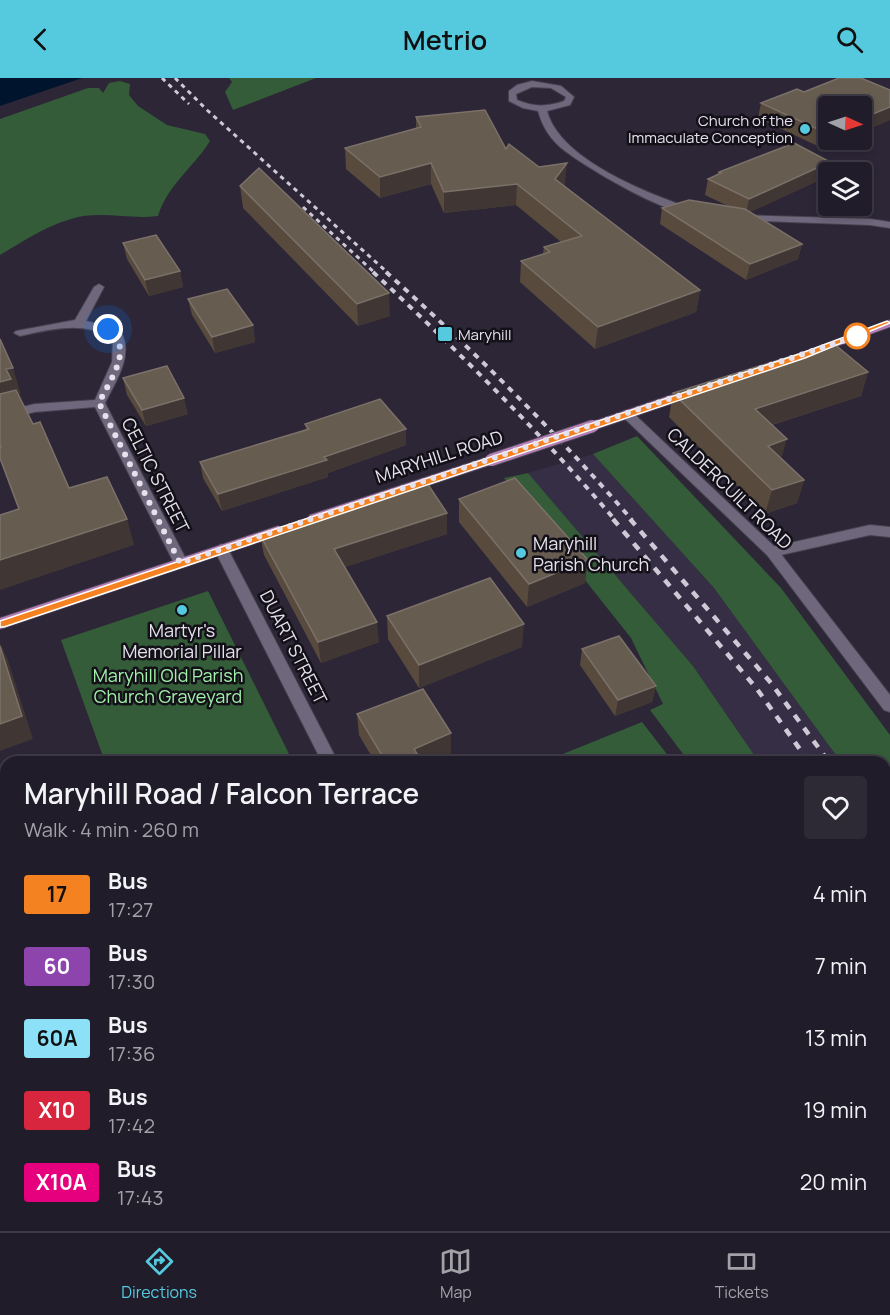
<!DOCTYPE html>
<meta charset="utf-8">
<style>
body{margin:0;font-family:Manrope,sans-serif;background:#2d2935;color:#f1f3f6;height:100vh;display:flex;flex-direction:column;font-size:22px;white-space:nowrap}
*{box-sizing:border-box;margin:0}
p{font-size:20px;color:#a2a1a8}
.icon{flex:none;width:33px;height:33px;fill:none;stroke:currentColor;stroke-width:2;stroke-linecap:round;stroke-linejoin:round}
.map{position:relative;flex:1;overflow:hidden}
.side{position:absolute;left:0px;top:678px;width:891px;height:476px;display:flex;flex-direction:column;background:#211c29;border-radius:18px 18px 0 0;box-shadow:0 3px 9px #0003,0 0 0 2px #3e3a46}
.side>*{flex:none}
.badge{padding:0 12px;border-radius:4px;font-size:21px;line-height:39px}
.needle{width:39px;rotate:93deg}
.tools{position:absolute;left:818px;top:18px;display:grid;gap:12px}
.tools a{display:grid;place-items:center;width:54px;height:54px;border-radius:6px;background:#211c29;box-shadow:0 3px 9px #0003,0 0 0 2px #3e3a46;font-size:30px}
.you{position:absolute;width:30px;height:30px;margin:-15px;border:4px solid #fff;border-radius:50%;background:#1a73e8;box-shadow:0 0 0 9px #1a73e833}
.map>.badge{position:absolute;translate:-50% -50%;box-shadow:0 0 0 3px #fff}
.round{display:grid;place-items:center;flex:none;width:63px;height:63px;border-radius:6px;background:#2d2935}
.headline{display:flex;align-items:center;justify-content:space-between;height:102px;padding:0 24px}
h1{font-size:28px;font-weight:600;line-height:45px}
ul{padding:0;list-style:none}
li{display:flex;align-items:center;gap:18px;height:72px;padding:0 24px}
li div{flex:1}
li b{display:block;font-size:22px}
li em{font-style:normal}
li .badge{min-width:66px;font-weight:700;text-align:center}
header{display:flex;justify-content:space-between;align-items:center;height:78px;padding:0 24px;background:#55cade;color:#111;font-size:27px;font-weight:600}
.menu{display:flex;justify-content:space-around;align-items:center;height:84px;border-top:2px solid #3e3a46;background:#211c29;font-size:16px;color:#a2a1a8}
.menu a{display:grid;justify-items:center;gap:3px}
.menu .current{color:#55cade}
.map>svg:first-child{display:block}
</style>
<header><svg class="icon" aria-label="back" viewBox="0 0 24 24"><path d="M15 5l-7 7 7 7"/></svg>Metrio<svg class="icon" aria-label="search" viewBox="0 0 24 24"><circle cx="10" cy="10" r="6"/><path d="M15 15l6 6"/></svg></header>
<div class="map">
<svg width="890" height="1153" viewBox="0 0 890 1153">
<rect width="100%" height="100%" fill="#2c2637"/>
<g fill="#362e45">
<path d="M593,376L714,510L841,684H759L693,588L528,395Z"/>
<path d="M885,744L890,751V876L885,869Z"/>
</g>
<g fill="#345c39">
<path d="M229,0H316L233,32L225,14L232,4Z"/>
<path d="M120,3L130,6L129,17L138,28L167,47L205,56L210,63L206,69C189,93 167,109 158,138C130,142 99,132 71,141C46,148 22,164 0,177V41L88,10H99L103,15L109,5Z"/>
<path d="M637,358L781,510L890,657V751L885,744V684H841L714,510L593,376Z"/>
<path d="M528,395L693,588L759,684H689L650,632L663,626L631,560L504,400Z"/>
<path d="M208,513L293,684H105L61,562Z"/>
<path d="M642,644L673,684H543Z"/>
<path d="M885,869L890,876V953L885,947Z"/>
<path d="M416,1148H503L506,1153H422Z"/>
</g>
<path fill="#00152d" d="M0,0H82L0,28Z"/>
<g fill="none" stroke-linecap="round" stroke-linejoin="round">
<g stroke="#464250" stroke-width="2">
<g id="street">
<path d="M532,3L561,8L574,19L570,27L547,33C560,82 649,116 693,131V135C669,139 579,86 559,68C548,58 542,47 538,33L523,30L509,23V13L517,7ZM532,9L551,10L566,19L564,23C547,29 533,29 517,22L516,16Z"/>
<path d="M740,137L870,141L890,144V150L870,147L736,142L735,140Z"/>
<path d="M99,206L104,209L86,243L111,249L122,256C133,279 115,305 105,325L188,485L186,488L181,490L174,485L95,329L35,334L0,342V334L35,326L95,322L112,284L113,260C83,243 52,251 20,258L14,255L16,253L75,242L94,209Z"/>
<path d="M870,447L890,449V459L870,457L772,479L765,474L772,469Z"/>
<path d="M221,466L228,471L338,684H322L214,471Z"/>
<path d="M68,1148H93L91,1153H66Z"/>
</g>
</g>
<g stroke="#464250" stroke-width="2">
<g id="secondary">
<path d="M627,332L631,333L777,471L890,617V634L884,632L767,477L623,339V333Z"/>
<path d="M0,928L6,930V950L0,948Z"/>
<path d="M289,1148H317L319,1153H291Z"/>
</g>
</g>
<g stroke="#464250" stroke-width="2">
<g id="primary">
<path d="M890,242V249L821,274L817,275L811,272Z"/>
<path d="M692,310L698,314L696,317L597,351H589L587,348L589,345Z"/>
<path d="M491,378L496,379L497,382L496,385L320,443L315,445L308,440L310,437Z"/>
<path d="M278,448L285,453L283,456L0,551V540Z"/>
</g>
</g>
<use href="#street" fill="#6f687d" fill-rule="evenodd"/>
<use href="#secondary" fill="#6f687d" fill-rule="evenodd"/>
<use href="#primary" fill="#b57eb5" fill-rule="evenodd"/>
<g stroke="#cdc9d6" stroke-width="3" stroke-dasharray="4.5 4.5" stroke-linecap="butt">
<path d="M162,0L189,26"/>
<path d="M175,0L207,32L388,195"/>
<path d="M303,129L375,195"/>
</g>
<g stroke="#cdc9d6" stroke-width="4" stroke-dasharray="6 6" stroke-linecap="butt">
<path d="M373,194C458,273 540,354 615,442"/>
<path d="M386,194C473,272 556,354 632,442"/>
</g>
<g stroke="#cdc9d6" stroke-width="4.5" stroke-dasharray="8 8" stroke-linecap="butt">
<path d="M613,441L757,611L809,684"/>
<path d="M630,441L771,605L829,684"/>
</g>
<g stroke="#cdc9d6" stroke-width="6" stroke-dasharray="10 10" stroke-linecap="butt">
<path d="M885,762L890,769"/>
<path d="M885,791L890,798"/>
</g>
<g stroke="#464250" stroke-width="14" stroke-linecap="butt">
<path id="primary-bridge" d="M491,382L593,348"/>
</g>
<use href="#primary-bridge" stroke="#b57eb5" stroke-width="12"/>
</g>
<g fill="#584b3d">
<path d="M839,0H861L890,12V42L861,54V28H828V62H843L822,70L758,40L761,25L797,11L804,14Z"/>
<path d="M416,39L506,71L539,89L565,106L564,108L700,212L696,234L595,271L520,204L521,183L543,176L544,169L561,164L516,127L444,135L431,106L380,120L346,91L345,70L416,51Z"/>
<path d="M830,84L826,99L750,134L802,166L798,181L746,202L660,146L662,130L730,129L705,117L708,101L718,96L719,94Z"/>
<path d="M240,108L390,238L358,248L243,130Z"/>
<path d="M123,165L180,193L183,209L149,218L127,181Z"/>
<path d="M188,221L253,247L255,264L215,275L192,237Z"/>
<path d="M868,294L861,318L772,347L781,380L804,402L797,425L765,436L669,339L673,315Z"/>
<path d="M123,300L188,336L146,348L127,317Z"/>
<path d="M305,346L406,351V367L328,395V399L222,433L203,400L200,384L306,352Z"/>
<path d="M459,421L585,505L527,529L459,444Z"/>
<path d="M447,435V456L345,489L379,564L321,585L264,477L260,457Z"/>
<path d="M387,538L522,569L419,610L388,561Z"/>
<path d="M582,571L656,608L652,624L615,638L580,587Z"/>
<path d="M357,636L451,655V676L432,684H375L359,657Z"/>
</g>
<g fill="#403633">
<path d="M890,29V42L861,54V41Z"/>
<path d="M828,54V62H843L822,70L826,55Z"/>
<path d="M830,84L826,99L746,136L749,121Z"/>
<path d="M431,85V106L380,120V99Z"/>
<path d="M567,85L565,106L554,122L555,101Z"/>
<path d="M517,106L516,127L444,135V114Z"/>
<path d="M802,166L798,181L746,202L750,186Z"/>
<path d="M180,193L183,209L149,218L145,202Z"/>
<path d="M700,212L696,234L595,271L598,249Z"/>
<path d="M389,215L390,238L358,248L357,226Z"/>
<path d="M253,247L255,264L215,275L212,259Z"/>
<path d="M13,290L21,316L16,317L0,332V304L6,291Z"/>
<path d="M868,294L861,318L749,354L755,331Z"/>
<path d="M184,320L188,336L146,348L142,332Z"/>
<path d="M406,351V367L328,395V399L222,433L218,416Z"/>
<path d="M787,361L780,385L768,368Z"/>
<path d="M804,402L797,425L765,436L772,412Z"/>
<path d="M447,435V456L336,492L334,471Z"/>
<path d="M127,441L134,467L0,512V482Z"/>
<path d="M588,482L585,505L527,529L529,506Z"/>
<path d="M377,544L379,564L321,585L318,564Z"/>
<path d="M524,546L522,569L419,610V587Z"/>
<path d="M0,565L8,582L33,661L0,673Z"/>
<path d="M656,608L652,624L615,638L618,622Z"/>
<path d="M451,655V676L432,684H415L414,671Z"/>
</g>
<g fill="#675c50" stroke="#7b7169" stroke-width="1.5">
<path d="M839,0H861L890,12V29L861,41V28H828V54L826,55L761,25L797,11L804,14Z"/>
<path d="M485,32L506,71L509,66L539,89L567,85L555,101L700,212L598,249L521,183L550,174L544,169L582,158L517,106L444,114L431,85L380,99L345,70L421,49L416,39Z"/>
<path d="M794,65L830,84L749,121L708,101L721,95L719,94Z"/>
<path d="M259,90L389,215L357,226L240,108Z"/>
<path d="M689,122L745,131L802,166L750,186L662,130Z"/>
<path d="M156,157L180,193L145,202L123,165Z"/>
<path d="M227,211L253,247L212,259L188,221Z"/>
<path d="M0,261L13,290L6,291L11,301L0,304Z"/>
<path d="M833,265L868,294L755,331L787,361L768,368L804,402L772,412L673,315Z"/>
<path d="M167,288L184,320L142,332L123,300Z"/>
<path d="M16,312L33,346L40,344L69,410L107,399L127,441L0,482V437L19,431L0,380V369H1L0,366V316Z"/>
<path d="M380,321L406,351L324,379L327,382L218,416L200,384L309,351L305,346Z"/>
<path d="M515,400L588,482L529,506L459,421Z"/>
<path d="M427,405L447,435L334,471L377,544L318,564L260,457Z"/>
<path d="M490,500L524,546L419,587L387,538Z"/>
<path d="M619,558L656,608L618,622L582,571Z"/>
<path d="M0,568L22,638L0,646Z"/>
<path d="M423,611L451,655L414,671L422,684H386L357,636Z"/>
</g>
<path fill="#f58220" stroke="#fff" stroke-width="1.5" d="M887,243L890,245L805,280L4,549H0V543L799,276Z"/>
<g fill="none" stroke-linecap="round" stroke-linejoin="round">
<path stroke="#e5e2ee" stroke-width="6" stroke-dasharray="0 10.8" d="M108,251C135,271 110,301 99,325L180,485L857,258"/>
</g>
<g fill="#55cade" stroke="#131018" stroke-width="2">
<circle cx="805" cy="51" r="6"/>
<rect x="437" y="248" width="16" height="16" rx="3"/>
<circle cx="521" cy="475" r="6"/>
<circle cx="182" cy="532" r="6"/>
</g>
<circle fill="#fff" stroke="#f58220" stroke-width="3" cx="857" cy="258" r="12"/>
<g text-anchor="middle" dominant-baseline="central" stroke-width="5" stroke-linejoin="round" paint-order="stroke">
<g font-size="15" fill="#e5e2ee" stroke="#131018" text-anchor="end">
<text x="793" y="42">Church of the<tspan x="793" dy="17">Immaculate Conception</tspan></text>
<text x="458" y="256" text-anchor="start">Maryhill</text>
</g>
<g font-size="18" fill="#e5e2ee" stroke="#131018">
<text transform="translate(439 378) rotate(-18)">MARYHILL ROAD</text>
<text transform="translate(156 397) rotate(63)">CELTIC STREET</text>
<text transform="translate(730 410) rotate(44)">CALDERCUILT ROAD</text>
<text transform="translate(294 569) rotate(63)">DUART STREET</text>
</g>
<g font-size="18" fill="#e5e2ee" stroke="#131018" text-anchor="start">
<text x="533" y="465">Maryhill<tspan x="533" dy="21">Parish Church</tspan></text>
<text x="182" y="552" text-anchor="middle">Martyr's<tspan x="182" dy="21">Memorial Pillar</tspan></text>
</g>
<g font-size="18" fill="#a1f1aa" stroke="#131018">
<text x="168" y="597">Maryhill Old Parish<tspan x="168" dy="21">Church Graveyard</tspan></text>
</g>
</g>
</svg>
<div class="tools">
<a><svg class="needle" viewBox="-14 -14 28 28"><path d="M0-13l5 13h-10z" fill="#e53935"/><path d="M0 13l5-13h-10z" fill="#a2a1a8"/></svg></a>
<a><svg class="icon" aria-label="layers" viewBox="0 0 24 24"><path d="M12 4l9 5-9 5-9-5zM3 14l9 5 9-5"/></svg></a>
</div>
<div class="you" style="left:108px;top:251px"></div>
<section class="side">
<div class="headline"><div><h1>Maryhill Road / Falcon Terrace</h1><p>Walk · 4 min · 260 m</p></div><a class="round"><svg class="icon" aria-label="heart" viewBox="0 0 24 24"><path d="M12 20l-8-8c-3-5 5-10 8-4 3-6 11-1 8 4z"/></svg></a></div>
<ul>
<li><span class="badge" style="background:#f58220;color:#111">17</span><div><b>Bus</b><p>17:27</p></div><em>4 min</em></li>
<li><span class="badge" style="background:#8e44ad;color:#fff">60</span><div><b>Bus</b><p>17:30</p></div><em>7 min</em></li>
<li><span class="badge" style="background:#8ce1f9;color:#111">60A</span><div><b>Bus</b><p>17:36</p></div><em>13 min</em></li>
<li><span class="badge" style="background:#d7263d;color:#fff">X10</span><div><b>Bus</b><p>17:42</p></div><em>19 min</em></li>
<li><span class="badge" style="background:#e6007e;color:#fff">X10A</span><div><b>Bus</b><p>17:43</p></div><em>20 min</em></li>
</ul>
</section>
</div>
<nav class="menu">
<a class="current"><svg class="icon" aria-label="directions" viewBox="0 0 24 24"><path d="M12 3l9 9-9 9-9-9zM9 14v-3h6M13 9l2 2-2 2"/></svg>Directions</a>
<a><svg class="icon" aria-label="map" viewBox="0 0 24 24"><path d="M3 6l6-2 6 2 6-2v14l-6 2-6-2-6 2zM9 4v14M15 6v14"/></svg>Map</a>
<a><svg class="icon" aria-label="tickets" viewBox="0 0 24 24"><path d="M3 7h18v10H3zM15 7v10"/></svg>Tickets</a>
</nav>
